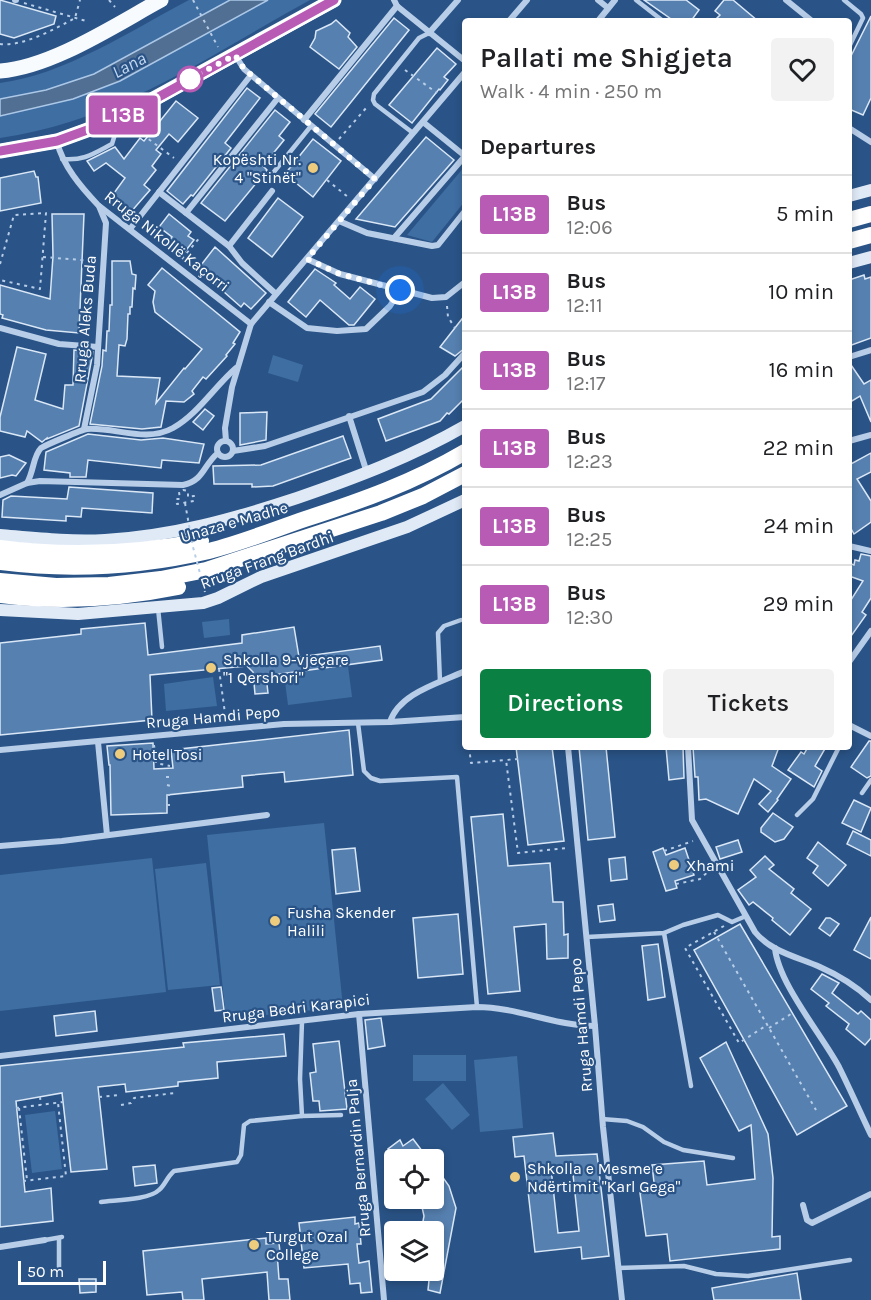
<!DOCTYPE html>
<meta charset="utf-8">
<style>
body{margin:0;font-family:Karla,sans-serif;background:#f2f2f2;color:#202124;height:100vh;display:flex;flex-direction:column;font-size:22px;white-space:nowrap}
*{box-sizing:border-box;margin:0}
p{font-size:20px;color:#757577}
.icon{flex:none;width:33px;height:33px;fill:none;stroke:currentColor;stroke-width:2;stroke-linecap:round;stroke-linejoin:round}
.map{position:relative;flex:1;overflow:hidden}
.details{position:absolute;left:462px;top:18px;width:390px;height:732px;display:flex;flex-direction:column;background:#fff;border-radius:6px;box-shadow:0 3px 9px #0003}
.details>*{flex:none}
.badge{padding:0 12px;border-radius:4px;font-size:21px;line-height:39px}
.controls{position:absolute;left:384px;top:1149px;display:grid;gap:12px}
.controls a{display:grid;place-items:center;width:60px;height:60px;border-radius:6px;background:#fff;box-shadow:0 3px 9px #0003;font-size:30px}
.scale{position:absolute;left:18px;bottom:15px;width:88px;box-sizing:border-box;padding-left:6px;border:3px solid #fff;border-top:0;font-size:16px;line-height:21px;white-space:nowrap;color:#fff;-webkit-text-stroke:4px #2a5487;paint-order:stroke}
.you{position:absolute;width:30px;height:30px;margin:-15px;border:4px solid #fff;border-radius:50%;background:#1a73e8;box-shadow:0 0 0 9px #1a73e833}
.map>.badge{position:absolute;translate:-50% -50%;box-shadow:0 0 0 3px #fff}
h2{padding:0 18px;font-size:22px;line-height:54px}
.round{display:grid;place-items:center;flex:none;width:63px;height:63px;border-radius:6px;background:#f2f2f2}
.headline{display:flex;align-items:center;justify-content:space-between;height:102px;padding:0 18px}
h1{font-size:28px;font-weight:600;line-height:45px}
.action{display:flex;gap:12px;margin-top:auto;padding:12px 18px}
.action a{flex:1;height:69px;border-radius:6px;background:#0b8043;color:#fff;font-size:24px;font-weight:600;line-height:69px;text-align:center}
.action a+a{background:#f2f2f2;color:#202124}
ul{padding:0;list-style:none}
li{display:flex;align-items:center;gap:18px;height:78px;padding:0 18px;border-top:2px solid #e0e0e0}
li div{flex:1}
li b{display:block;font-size:22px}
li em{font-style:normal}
li .badge{min-width:66px;font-weight:700;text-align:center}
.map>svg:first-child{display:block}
</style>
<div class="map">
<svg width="871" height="1300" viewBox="0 0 871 1300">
<rect width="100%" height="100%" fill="#2a5487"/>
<g fill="#3f6ea3">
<path d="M189,0H230L94,74L46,90L0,99V83C64,75 132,30 189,0Z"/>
<path d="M268,0H310C208,56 118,121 0,138V116L73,99L120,81Z"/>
<path d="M465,166V201L432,242L407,235Z"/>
<path d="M273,355L303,365L298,382L268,373Z"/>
<path d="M229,619L230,635L204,638L202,622Z"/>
<path d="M348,666L352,697L288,705L284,674Z"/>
<path d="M213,677L217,706L166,711L164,684Z"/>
<path d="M324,823L343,1007L226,1019L207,835Z"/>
<path d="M152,858L166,992L0,1011V875Z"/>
<path d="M206,863L220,985L168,990L155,869Z"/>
<rect x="413" y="1055" width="53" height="26"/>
<path d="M517,1056L523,1128L480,1132L474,1060Z"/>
<path d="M443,1083L470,1115L452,1130L425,1099Z"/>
<path d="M55,1111L62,1169L32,1173L25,1115Z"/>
</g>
<path fill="#516f92" stroke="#acc8e8" stroke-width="1.5" d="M230,0H268L120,81L73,99L0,116V99L46,90L94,74Z"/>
<g fill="#5680b0" stroke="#dae7f6" stroke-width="1.5" fill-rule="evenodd">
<path d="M0,0L56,16L54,24L14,38L0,34Z"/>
<path d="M644,0H686L699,10L691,21H674Z"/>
<path d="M724,0H733L758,21H714L720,15L715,11Z"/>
<path d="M871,16V98L863,115L849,109V60Z"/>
<path d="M394,18L409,30L331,127L315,114Z"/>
<path d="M336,20L350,33L348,37L357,47L339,69L310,47L315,38L316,31L331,24Z"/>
<path d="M437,48L456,64L444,77L448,80L440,90L439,89L412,123L389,105Z"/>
<path d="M247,88L260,98L225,143L231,148L193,196L191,195L183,204L167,191Z"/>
<path d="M176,101L198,118L178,142L169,134L156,150L161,154L152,166L156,170L144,185L150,190L130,213L123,212L109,200L125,178L106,163L94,171L87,161L115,147L124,159L140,138L144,141Z"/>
<path d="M275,110L290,122L279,136L284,140L263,166L267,170L225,221L201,203Z"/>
<path d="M426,137L454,160L395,227L356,219Z"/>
<path d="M313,139L341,161L313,197L285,174Z"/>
<path d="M34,171L36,177H38L41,203L0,211V178Z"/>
<path d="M278,198L303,217L272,257L248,238Z"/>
<path d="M52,214H84L79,333L46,330L2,318L3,315L0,314V285L50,299L53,256Z"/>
<path d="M169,214L191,232L188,236L194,240L180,258L165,246L172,237L159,227Z"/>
<path d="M215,247L266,293L251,309L244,303L241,307L198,269Z"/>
<path d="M112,261H130L132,274L136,275L135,289L133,288L132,307H130V314H128L127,339L125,346L119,345L117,376L160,378L156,403L184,368L185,369L202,349L155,312L153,302L155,291L148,285L162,268L240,332L233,343L235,344L226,355L227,356L206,379L203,377L192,391L194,394L184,402L166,401L161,427L142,429L90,424L102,366L103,350L106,351L107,331H109L110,305H112Z"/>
<path d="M315,269L336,283L334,285L350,299L360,287L375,299L354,325H349L320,300L306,317L288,302Z"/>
<path d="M864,275L865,279L871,277V338L849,346V280Z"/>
<path d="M465,315V348L455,356L440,347Z"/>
<path d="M17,347L46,354L35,400L63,409L65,385H73L74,350L93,352L79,426L47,439V438L42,442L27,431L25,437L0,431V417Z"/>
<path d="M849,362L864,384L871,380V422L860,396L852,401L849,395Z"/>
<path d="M465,365V398L449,414L447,413L440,421L386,441L378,419L431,399Z"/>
<path d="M205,409L214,416L203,430L193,422Z"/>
<path d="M267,412L266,440L240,445V413Z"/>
<path d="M88,434L141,440L163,438L204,444L199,463L162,460L161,468L88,460L86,477H70V473L44,470L46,452Z"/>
<path d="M343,436L351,458L273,486L252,487V484H214L213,466L261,465Z"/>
<path d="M871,453V472L857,479L871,501V522L854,534L849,525V465Z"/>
<path d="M9,455L26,463L16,476L12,475L0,478V457Z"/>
<path d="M69,487L153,493L152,513L82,508L81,517L66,516V521L2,517L3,500L11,496L67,499Z"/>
<path d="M861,554L871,556V598L862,612L866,615L849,639V603L863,581L849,576V563L854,565L855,560L859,561Z"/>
<path d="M145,623L148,655L242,643V635L294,627L299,657L380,646L382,660L266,676L268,693L255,694L253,672L247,666L150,675L152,720L0,735V643L81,634V629Z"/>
<path d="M349,730L353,775L285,782L284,772L242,776L243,787L167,795V813L111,815L110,765H109L107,746L153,743L154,769L173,768L171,750Z"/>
<path d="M869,741H871V776L867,778L851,767Z"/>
<path d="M516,747H552L564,841L528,845Z"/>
<path d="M579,747H606L615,837L588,840Z"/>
<path d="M666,747H683L684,778L669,780Z"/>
<path d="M693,747H779L772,766L791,779L777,799L778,800L768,812L759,804L771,791L754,779L738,814L706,799L699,800L698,777H695Z"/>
<path d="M808,747H826L815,766L822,771L814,787L788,770L801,752L804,754Z"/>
<path d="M854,800L871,808L861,832L842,823Z"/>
<path d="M773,813L793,827L784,839L775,842L761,832V828Z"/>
<path d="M503,814L508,866L550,863L553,902H563L564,935L568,934V958L547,959L546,924L514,927L520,991L488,994L471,817Z"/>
<path d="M853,831L871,840V856L847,844Z"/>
<path d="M738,840L742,852L720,859L716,847Z"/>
<path d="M818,842L846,865L828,886L813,873L818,866L807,858Z"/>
<path d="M355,848L360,891L336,894L332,850Z"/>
<path d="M663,848L666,855L685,848L694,875L675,881L677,888L666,891L653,852Z"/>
<path d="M765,856L774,865L769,869L794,889L791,893L811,909L790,935L772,920L773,918L753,902L749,905L738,890L756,877L750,870Z"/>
<path d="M625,857L627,879L611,881L609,859Z"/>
<path d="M613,904L615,920L600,922L598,906Z"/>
<path d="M458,914L463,974L418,978L413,918Z"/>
<path d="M871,917V959L854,950Z"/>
<path d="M826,918H830L839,924L830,936L819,928Z"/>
<path d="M740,924L847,1106L797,1135L694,950Z"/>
<path d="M658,944L665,997L648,1000L642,946Z"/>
<path d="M822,974L839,983L832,993L858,1014L861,1011L871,1020V1038L865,1045L846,1029L849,1024L826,1006L829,1003L811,989Z"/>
<path d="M221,987L224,1010L215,1011L212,988Z"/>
<path d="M95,1011L97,1031L56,1036L54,1016Z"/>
<path d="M381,1018L385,1046L368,1049L365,1020Z"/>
<path d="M284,1034L286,1056L217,1062L218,1078L178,1082V1086L126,1092L125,1084L98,1087L107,1169L71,1172L62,1093L16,1101L25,1192L51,1188L53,1221L0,1227V1066L184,1047L183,1043Z"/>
<path d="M339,1041L347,1109L320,1111L319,1101H313L310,1073L316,1072L313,1044Z"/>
<path d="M726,1042L768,1134L773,1178L772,1237L780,1236V1249L670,1261L667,1234L646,1236L640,1193L655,1191L652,1165L704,1161L707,1185L755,1179L751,1125L739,1131L700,1058Z"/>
<path d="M553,1133L556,1156L597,1154L609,1256L582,1259L581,1247L535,1252L524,1156L515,1157L513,1137ZM572,1165L579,1231L558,1233L551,1168Z"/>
<path d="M413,1139L429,1160H395L388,1149L400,1140L403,1146Z"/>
<path d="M155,1165L157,1183L135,1186L133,1167Z"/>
<path d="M434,1165L449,1186L456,1208L440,1293L428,1290L429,1280L403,1275V1270H434V1232H421L424,1216L420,1198H434Z"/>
<path d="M355,1217V1224L359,1223L361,1244H357L359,1263L369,1261L372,1292L361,1293L360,1283L350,1284L348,1264L304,1268L299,1223Z"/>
<path d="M266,1238V1244L279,1243L280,1252H277L279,1279H288L290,1300H269L267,1272L202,1279L204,1300H183L182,1292L147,1295L143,1251Z"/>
<path d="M797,1273L801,1300H714L712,1288Z"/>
<path d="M79,1279H96V1292L80,1293Z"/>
</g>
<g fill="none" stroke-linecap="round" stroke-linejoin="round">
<g stroke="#b7cde8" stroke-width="2" stroke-dasharray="3 4.5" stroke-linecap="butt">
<path d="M109,0L115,7"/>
<path d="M193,0L218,47"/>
<path d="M24,3L86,21"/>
<path d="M0,44C22,47 55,29 75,18L80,0"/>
<path d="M405,70L437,93"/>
<path d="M133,124L135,129L174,158"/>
<path d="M339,139L367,107"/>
<path d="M327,180L348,197"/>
<path d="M43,257L94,261"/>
<path d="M182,259L201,236"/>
<path d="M0,264L14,215L46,213L40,289L0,280"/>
<path d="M447,306L448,317L455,328"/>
<path d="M183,490L188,491V497L194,496V501L177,504L176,499H180L179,492Z"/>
<path d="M219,669L226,721"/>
<path d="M154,745L156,763L170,766"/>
<path d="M469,747L471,763L506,760"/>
<path d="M518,759L506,760L518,853L568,848"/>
<path d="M166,777H171"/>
<path d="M167,785L171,786"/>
<path d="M167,795H172"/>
<path d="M167,805H173"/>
<path d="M664,851L693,841"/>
<path d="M676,884L700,879L711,869"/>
<path d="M724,926L685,948L739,1043L767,1025"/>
<path d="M714,932L816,1110"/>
<path d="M769,1028L794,1012"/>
<path d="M40,1097L41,1105"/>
<path d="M99,1097L120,1095"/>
<path d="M121,1105L131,1103L134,1098L175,1093"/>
<path d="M16,1108L63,1102"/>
<path d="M19,1108L27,1180"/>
<path d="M23,1181L66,1176L58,1103"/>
</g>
<g stroke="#b7cde8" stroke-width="4.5">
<path d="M636,0L663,21"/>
<path d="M844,0L861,14L863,18L849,47"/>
<path d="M413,133L375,104L373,100L374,94L419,38L429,33"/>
<path d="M62,159C84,161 93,154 112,144L119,121"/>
<path d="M273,173L311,126"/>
<path d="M158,608L162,647"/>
<path d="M440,682L438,633L444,626L461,620"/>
<path d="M358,723L364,771L371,778L380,781L457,777L477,1007"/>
<path d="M862,793L871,780"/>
<path d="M797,815L813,799L839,747"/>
<path d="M664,933L691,1086"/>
<path d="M587,937L664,933L683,925L718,915L732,922L746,916"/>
<path d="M302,1116L341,1115"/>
<path d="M602,1119L627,1121L643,1127L664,1142L683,1150L733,1158"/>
<path d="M101,1202C115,1200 149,1200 159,1190C165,1185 167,1177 174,1171L237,1162L241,1155L244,1125L250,1121L302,1116L300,1079L302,1021"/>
<path d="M45,1240L62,1237"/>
<path d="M59,1267V1238"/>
<path d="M618,1268L684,1266L716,1274L748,1276L850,1260"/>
</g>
<g stroke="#b7cde8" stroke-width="6">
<path d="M15,0H16"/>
<path d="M394,0L397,6L465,61"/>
<path d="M598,0L608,8"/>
<path d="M786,0L812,21"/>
<path d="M509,21L527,0"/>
<path d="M598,21L615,0"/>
<path d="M429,33L458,0"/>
<path d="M235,55L244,69L375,179"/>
<path d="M304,120L397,6"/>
<path d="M423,122L465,156"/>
<path d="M849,128L871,142"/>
<path d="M57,142C63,166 81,187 98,205L251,324"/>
<path d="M159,192L229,246L242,263L276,294"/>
<path d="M186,213L278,98"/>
<path d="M339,221L367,233L432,246L438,245L465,211"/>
<path d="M130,229L251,75"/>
<path d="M394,238L465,156"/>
<path d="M229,246L272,191"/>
<path d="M307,259L340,274L432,298L446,297L465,282"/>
<path d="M269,302L307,328L337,331L366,329L390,306L400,290"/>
<path d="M0,328L59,344L98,347"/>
<path d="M849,357L871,350"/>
<path d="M349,416L367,473"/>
<path d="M84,429L97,365L106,223L99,206"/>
<path d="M226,441L225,428L232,387L251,324L465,72"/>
<path d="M849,441L871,435"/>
<circle cx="225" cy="449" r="8"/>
<path d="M233,451L265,446L423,392L445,375L465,353"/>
<path d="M27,483C34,471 33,456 41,448C48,444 81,430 87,429C115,427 146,443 173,428C198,414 215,386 236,368"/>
<path d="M0,495L27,483L40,481L183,485C204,481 203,465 218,453"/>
<path d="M849,546L871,551"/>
<path d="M849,662L871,631"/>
<path d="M390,722C399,693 440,683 465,671"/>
<path d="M849,725L871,736"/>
<path d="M98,742L107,835"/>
<path d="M568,747L595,1026L603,1127L622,1300"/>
<path d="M688,747L692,820L755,932C771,952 798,957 820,967C838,975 857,987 871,1000"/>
<path d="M0,750L284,724L390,722L465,717"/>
<path d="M0,846L62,841L267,815"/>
<path d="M775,948C778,983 822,1035 839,1067C850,1089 860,1112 871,1135"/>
<path d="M359,1014L384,1300"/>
<path d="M0,1056L359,1014L477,1007C517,1007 555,1026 595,1026"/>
<path d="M803,1205L807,1220L812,1223L871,1194"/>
<path d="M0,1247L45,1240"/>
</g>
<g stroke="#e0eaf7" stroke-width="12">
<path d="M849,196L871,190"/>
<path d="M849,263L871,257"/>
<path d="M0,535C35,538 70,542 105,540C173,536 233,519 297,498C355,478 411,457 465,426"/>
<path d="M0,610L78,614L203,603L218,598L261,577L407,527L465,500"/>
</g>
<g stroke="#f8fbfe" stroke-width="15">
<path d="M0,71C52,67 115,25 161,0"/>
<path d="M0,151L57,141L101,125L135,109L334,0"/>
</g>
<g stroke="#fff" stroke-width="16">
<path d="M849,220L871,214"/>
<path d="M849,241L871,235"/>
<path d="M0,548C68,557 134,554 201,541"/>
<path d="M0,562C71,571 140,567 209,551C241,543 273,530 305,519C361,501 414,482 465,452"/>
<path d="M0,581L56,586L109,585L161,579L206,570L381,513L423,496L465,474"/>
<path d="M0,595C60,603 119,599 178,587"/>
</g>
<path stroke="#b7cde8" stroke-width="2" stroke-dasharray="3 4.5" stroke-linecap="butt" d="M185,503L193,547L205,592"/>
</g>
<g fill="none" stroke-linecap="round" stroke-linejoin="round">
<g stroke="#fff" stroke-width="14">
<path id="line" d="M0,151L57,141L101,125L135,110L334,0"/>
</g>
<use href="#line" stroke="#b75bb4" stroke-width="9"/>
<path stroke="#fff" stroke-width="6" stroke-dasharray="0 10.8" d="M190,79L235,55L244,69L375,179L307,259L340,274L400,290"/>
</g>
<circle fill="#fff" stroke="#b75bb4" stroke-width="3" cx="190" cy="79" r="12"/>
<g fill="#eecc7e" stroke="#2a5487" stroke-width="2">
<circle cx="313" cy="168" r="6"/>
<circle cx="211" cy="668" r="6"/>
<circle cx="120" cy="754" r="6"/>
<circle cx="674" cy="865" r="6"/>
<circle cx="275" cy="921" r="6"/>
<circle cx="515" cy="1177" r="6"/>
<circle cx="254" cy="1245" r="6"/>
</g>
<g text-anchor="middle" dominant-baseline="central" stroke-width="4.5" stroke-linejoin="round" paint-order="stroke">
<g font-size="16" fill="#fff" stroke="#2a5487" text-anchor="start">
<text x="301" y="159" text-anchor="end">Kopështi Nr.<tspan x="301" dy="18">4 "Stinët"</tspan></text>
<text x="223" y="659">Shkolla 9-vjeçare<tspan x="223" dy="18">"1 Qershori"</tspan></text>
<text x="132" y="754">Hotel Tosi</text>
<text x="686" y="865">Xhami</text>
<text x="287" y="912">Fusha Skender<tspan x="287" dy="18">Halili</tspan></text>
<text x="527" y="1168">Shkolla e Mesme e<tspan x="527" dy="18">Ndërtimit "Karl Gega"</tspan></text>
<text x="266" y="1236">Turgut Ozal<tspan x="266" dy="18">College</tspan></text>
</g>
<g font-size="16" fill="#fff" stroke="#2a5487">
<text transform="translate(167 241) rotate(38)">Rruga Nikollë Kaçorri</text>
<text transform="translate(85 319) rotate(-85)">Rruga Aleks Buda</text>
<text transform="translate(234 522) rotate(-16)">Unaza e Madhe</text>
<text transform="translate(267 560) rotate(-20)">Rruga Frang Bardhi</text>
<text transform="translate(213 717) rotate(-5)">Rruga Hamdi Pepo</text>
<text transform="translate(296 1008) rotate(-7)">Rruga Bedri Karapici</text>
<text transform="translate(581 1025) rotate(-95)">Rruga Hamdi Pepo</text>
<text transform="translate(358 1158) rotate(-95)">Rruga Bernardin Palja</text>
</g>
<g font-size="18" font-style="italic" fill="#c2d7ef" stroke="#2a5487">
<text transform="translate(129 65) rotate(-28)">Lana</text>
</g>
</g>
</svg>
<div class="controls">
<a><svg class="icon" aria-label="locate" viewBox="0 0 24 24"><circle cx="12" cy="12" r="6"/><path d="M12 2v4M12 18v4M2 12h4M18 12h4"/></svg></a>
<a><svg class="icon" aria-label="layers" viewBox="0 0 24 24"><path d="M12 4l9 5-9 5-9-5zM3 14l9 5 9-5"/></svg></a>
</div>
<div class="scale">50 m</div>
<div class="you" style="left:400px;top:290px"></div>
<b class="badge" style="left:123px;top:115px;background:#b75bb4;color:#fff">L13B</b>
<section class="details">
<div class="headline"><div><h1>Pallati me Shigjeta</h1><p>Walk · 4 min · 250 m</p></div><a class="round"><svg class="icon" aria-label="heart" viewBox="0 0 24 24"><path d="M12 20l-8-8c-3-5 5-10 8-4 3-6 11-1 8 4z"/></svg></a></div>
<h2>Departures</h2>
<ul>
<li><span class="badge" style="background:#b75bb4;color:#fff">L13B</span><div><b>Bus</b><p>12:06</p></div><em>5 min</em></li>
<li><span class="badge" style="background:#b75bb4;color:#fff">L13B</span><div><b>Bus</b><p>12:11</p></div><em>10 min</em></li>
<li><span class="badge" style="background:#b75bb4;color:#fff">L13B</span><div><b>Bus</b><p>12:17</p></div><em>16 min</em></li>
<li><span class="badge" style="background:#b75bb4;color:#fff">L13B</span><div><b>Bus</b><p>12:23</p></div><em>22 min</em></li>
<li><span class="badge" style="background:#b75bb4;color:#fff">L13B</span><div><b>Bus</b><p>12:25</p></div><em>24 min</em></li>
<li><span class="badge" style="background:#b75bb4;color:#fff">L13B</span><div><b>Bus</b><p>12:30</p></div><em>29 min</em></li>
</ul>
<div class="action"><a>Directions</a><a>Tickets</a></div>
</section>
</div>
